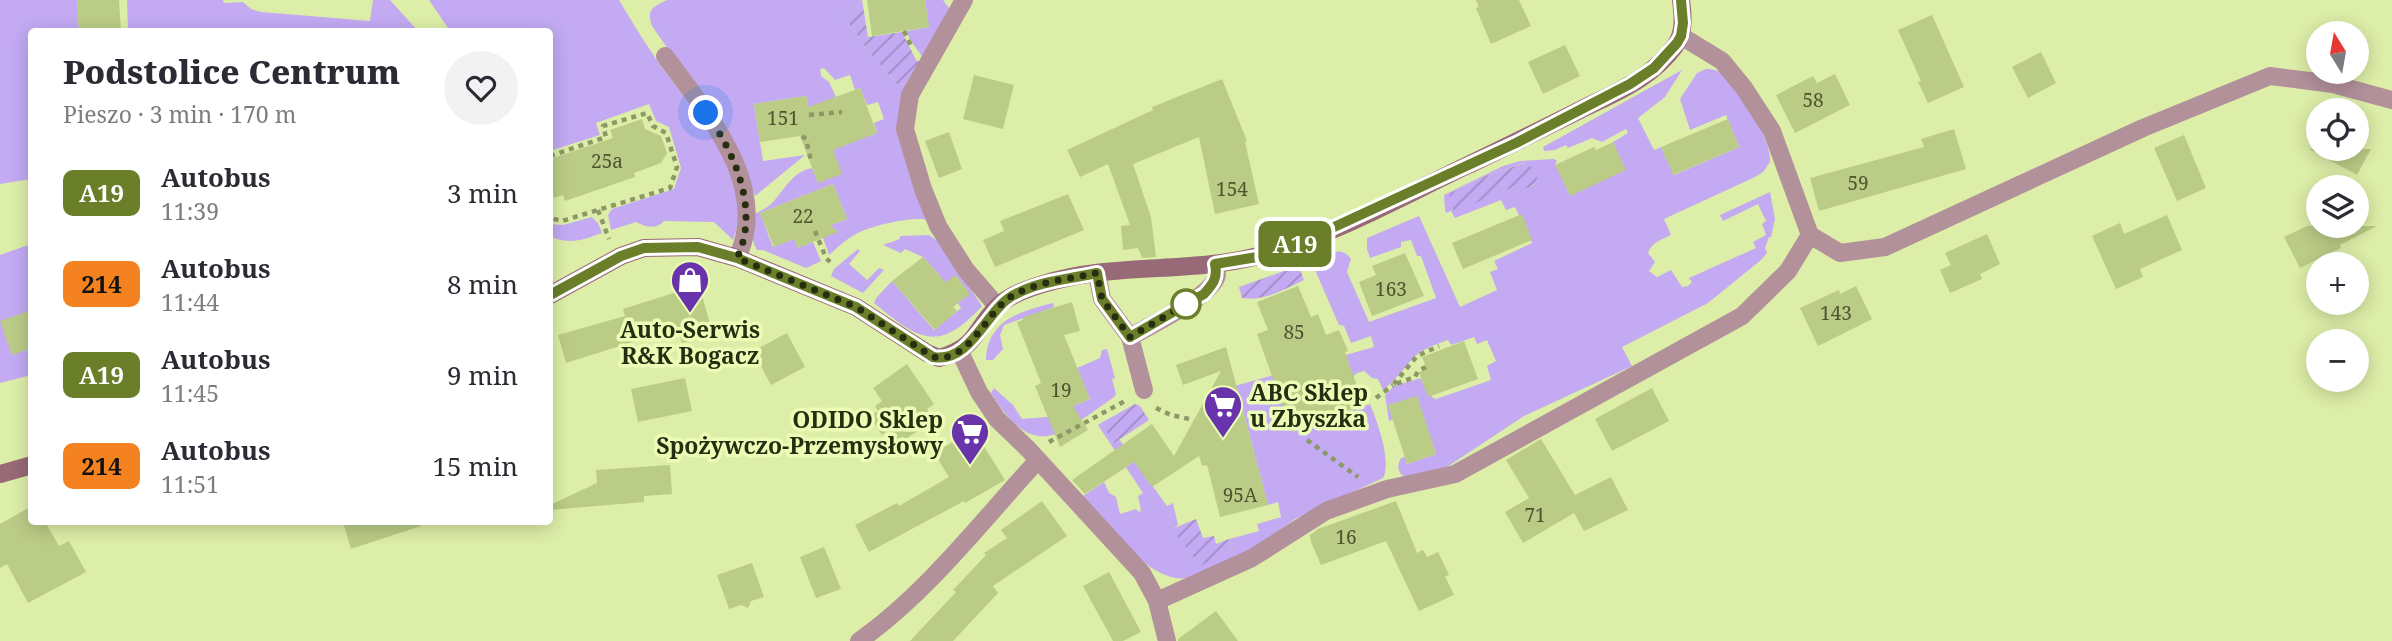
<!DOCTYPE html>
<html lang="pl">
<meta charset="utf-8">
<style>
body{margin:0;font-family:"Noto Serif",serif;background:#f2f2f3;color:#2b2b33;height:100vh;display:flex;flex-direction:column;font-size:26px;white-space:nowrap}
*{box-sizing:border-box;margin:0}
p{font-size:23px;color:#7c7c81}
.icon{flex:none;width:38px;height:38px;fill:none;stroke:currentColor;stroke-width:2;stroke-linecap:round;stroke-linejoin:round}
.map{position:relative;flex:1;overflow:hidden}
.drawer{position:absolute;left:28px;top:28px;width:525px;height:497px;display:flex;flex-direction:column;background:#fff;border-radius:7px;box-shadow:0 4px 18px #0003}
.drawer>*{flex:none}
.badge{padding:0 14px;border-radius:10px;font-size:24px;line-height:46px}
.needle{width:46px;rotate:349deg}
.tools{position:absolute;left:2306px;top:21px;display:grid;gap:14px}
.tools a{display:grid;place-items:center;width:63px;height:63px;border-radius:50%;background:#fff;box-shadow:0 4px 18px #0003;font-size:35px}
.you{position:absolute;width:35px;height:35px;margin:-18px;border:5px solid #fff;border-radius:50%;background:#1a73e8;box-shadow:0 0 0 10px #1a73e833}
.map>.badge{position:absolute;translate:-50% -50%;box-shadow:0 0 0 4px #fff}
.round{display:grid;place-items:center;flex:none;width:74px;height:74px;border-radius:37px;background:#f2f2f3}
.overview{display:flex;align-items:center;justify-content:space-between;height:119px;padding:0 35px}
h1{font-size:33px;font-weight:800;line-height:52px}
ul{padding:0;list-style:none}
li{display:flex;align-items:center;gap:21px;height:91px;padding:0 35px}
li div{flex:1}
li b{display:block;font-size:26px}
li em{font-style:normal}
li .badge{min-width:77px;font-weight:700;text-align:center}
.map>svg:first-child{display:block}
</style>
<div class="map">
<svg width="2392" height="641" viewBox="0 0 2392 641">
<defs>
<pattern id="garden-furrows" width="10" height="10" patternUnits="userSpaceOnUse" patternTransform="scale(1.75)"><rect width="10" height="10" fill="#c3aaf3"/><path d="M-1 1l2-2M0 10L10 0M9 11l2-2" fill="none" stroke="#9e8bc3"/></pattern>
</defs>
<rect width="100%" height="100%" fill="#ddeea8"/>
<g fill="#c3aaf3" fill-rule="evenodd">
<path d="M0,0H77L79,31L32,32L31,179L0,184Z"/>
<path d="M127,0H223L224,3L243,2L251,9L261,12L370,21L373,0H390L418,31H128Z"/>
<path d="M429,0H619C631,20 643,40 656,59C689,106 758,177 733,240L714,222L664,221C656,230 646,227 636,222L611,230L608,215L612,209L674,189L681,168L669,127L656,121L649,104L596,123L600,135L550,151V32L450,31Z"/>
<path d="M667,0H862L844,17L869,52L897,84L906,85L898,117V127L928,220C912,216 870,226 856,234C846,239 837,248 829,255L820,229L847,219L833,184L760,213L773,247L794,239L798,248L813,242L821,261L806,268L763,250H757C750,239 751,226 755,214C762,210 769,207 774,201C785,188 794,171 812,168L818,182L813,156L877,133L874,123L884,119L878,102L867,105L860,88L855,90L850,75L835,80L824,68L820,69L821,76L829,82L836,97L809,112L806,96L754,104L763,161L805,155L755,196L730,138L652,26C646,9 653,7 667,0Z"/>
<path d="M925,0H943L952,12L923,58L909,38L907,31L929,27Z"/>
<path d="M1706,69C1712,69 1718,70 1722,74C1740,88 1772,139 1770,162L1763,172L1755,177L1664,219L1671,235C1661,240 1652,242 1648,253L1655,262L1649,271L1657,277L1671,270L1682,287L1688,286L1692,282L1689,278L1756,248L1753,242L1766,235L1762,224L1766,221L1758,204L1723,221L1720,215L1770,192L1775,219L1771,237H1769L1765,248L1767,253L1761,260L1708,303L1622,347L1632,366L1524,416L1447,467L1405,477C1397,473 1397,465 1401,458L1405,457L1407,464L1436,454L1417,397L1397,418L1389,421L1385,395L1394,386L1421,378L1423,384L1427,382L1432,397L1436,399L1491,380L1487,366L1496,361L1487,340L1477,344L1474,337L1451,345L1448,340C1437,344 1422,349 1414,357C1403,369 1396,380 1383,390L1378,379L1372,378L1364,371L1357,373L1292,432L1370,404C1377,421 1392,461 1383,478L1295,519L1255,550L1187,578C1148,584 1106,522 1083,496L1104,482L1109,493L1116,497L1120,514L1136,509L1139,512L1141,510L1138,496L1143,493L1098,425L1101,423L1114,442L1119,439L1167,506L1173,503L1178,525L1173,529L1199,565L1233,549L1229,539L1259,531L1257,524L1281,517L1278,502L1268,505L1241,403L1217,391L1374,347L1371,336L1351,343L1344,326L1339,325L1315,270L1317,259C1330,254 1341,245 1351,259L1347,272L1369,322L1436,298L1421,256H1417L1411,240L1401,242V247L1370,258L1367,249V238L1419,216L1460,307L1497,290L1490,272L1498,269L1494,261L1532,243L1515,207L1506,210L1501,200L1455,218L1451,211L1446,213L1445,210L1444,195L1503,166L1520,161L1554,159L1557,161L1555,165L1625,169L1613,142L1628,133L1626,129L1602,142L1592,138L1568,148L1566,145L1555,150L1544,151L1543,147L1682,70L1665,97L1638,118L1654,150L1661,147L1674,175L1739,147L1726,115L1690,130L1680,99L1697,73ZM1524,163L1533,186L1452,192L1485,176Z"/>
<path d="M592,217L598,223L602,233C580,241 572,244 550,237V224L563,225Z"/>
<path d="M929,235L939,242L982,306C938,354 919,340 874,303L877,297L892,281L934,330L961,308L939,275L923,257L905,249L901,253L883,245L900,239V236Z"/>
<path d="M31,244V375L0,383V255Z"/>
<path d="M858,249L860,251L849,264L867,280L879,268L884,270L863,293L831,276L834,269Z"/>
<path d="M1053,303L1054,307L1004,325L1000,335L1003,349L993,360H986C987,320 1021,311 1053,303Z"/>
<path d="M1107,349L1115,378L1112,379L1116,394L1114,397C1059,435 1035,464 991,393L994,388L1013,405L1022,419L1048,417L1090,399L1077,368L1100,358L1102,350Z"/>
</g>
<g fill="url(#garden-furrows)">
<path d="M862,0L868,37L902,32L916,60L919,62L905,85L897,84L869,52L844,17Z"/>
<path d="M1522,164H1528C1546,182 1534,186 1517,191L1513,187L1454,212L1449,196L1452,192L1485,176Z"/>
<path d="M1295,267H1299L1304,280C1285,289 1263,302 1242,298L1239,287Z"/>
<path d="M1135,404L1140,406L1149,420L1114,443L1101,423Z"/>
<path d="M1196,519L1203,538L1214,536L1216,544L1229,539L1233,549L1200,566L1172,529Z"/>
</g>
<g fill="#bbcc87">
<path d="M77,0H119L121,32H79Z"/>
<path d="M867,0H925L929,27L872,36Z"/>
<path d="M1476,0H1519L1531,26L1491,44L1476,8L1479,7Z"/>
<path d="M1932,15L1964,87L1928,103L1918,82L1921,81L1898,30Z"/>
<path d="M1565,45L1580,76L1543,94L1528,62Z"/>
<path d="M2041,52L2056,83L2028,98L2012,67Z"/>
<path d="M1835,74L1850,105L1795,133L1776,95L1813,76L1817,83Z"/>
<path d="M974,75L1014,85L1003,129L963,119Z"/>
<path d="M1222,79L1247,141L1245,142L1259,204L1215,214L1199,137L1133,164L1151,217L1156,257L1142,258L1138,248L1123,250L1121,226L1130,225L1108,164L1080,177L1067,150L1153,110L1152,107Z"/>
<path d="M860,88L877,133L833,150L842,174L818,183L800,136L760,142L754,104L806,96L808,107Z"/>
<path d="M642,119L645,129L661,136L667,153L661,163L634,173L635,177L565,201L563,195L554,198L550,185V159L613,138L610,130Z"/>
<path d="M1728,119L1739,147L1673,175L1661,147Z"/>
<path d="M1954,129L1966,169L1819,211L1810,178L1924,147L1921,139Z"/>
<path d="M949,132L962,169L939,178L925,141Z"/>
<path d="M2184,135L2206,188L2177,201L2154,148Z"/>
<path d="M1613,142L1626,170L1570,196L1555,165L1594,147L1596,150Z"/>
<path d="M2309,149H2371L2357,175Z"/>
<path d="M833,184L847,219L830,225L838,232L798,248L794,239L774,247L760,213Z"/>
<path d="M1068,194L1084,230L995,267L983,240L1004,231L1000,221Z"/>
<path d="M1522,214L1532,240L1463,269L1452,243Z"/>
<path d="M2167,215L2182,250L2140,269L2143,277L2116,289L2092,236L2120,223L2124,234Z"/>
<path d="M2307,226H2377L2340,245L2341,248L2300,268L2284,237Z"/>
<path d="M1987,234L2000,264L1980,274L1982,279L1950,293L1940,270L1951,265L1945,253Z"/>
<path d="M1405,253L1424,296L1372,316L1359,282L1376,275L1372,266Z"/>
<path d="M923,257L945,282L956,275L970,294L953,307L957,311L935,330L892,281Z"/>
<path d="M699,285L713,334L682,343L677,328L566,363L558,335L625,316L623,309Z"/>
<path d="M1298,286L1311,317L1318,314L1326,335L1339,330L1348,351L1345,352L1364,406L1292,432L1257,334L1268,330L1257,302Z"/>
<path d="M1856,286L1872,319L1818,346L1800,308L1839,290L1840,294Z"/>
<path d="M1072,302L1080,331L1064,335L1090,399L1073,406L1088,430L1060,447L1035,386L1041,383L1017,322L1023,320V317Z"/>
<path d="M32,310V348L12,355L0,321Z"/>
<path d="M787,333L805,367L771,385L753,351Z"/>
<path d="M1464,341L1478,379L1428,397L1419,372L1427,369L1422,357Z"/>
<path d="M1226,347L1268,505L1220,517L1207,465L1202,466L1199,456L1152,487L1134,462L1085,494L1072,480L1152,424L1174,456L1221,371L1183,385L1176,365Z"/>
<path d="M907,364L934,404L927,409L934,420L900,443L890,429L882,435L869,416L878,411L875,406L882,401L873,388Z"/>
<path d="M685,378L692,411L638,422L631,389Z"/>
<path d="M1652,388L1669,421L1612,451L1595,419Z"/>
<path d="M1417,396L1436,454L1407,464L1388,405Z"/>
<path d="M958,439L966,453L982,443L1005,480L965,503L964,501L869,552L855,525L897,503L899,506L949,477L934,453Z"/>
<path d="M1541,439L1575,495L1611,477L1628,510L1584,531L1574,513L1523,543L1505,512L1529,498L1506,460Z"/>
<path d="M670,465L672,494L644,496V502L550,510V505L597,483L596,470Z"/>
<path d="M1042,501L1067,536L993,586L998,593L953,641H910L956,592L953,590L986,555L984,553L1007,538L1001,530Z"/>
<path d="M1396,501L1417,553L1423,550L1427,557L1438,552L1449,575L1445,576L1454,595L1419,611L1386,541L1321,565L1311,542L1310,535L1318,529Z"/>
<path d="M32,506V522H45L59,546L69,541L86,572L28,603L7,564L0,568V524Z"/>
<path d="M343,522H420L421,526L351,549Z"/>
<path d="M824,547L841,589L816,598L800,557Z"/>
<path d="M752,563L764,597L751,601L748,608L741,605L729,609L717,575Z"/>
<path d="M1109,572L1141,632L1123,641H1113L1083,586Z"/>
<path d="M1216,611L1238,641H1178V639Z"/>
</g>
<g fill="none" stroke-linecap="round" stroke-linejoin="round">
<g stroke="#8c9865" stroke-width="4.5" stroke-dasharray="5 5" stroke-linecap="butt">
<path d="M904,31L911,46"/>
<path d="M809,115L842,112"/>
<path d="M802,136L806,139L811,161"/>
<path d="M550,156L606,137L603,126L647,113L653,126L666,133L677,167L670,188L562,221L550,218"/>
<path d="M598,210L609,239"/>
<path d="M815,231L826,258L830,262"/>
<path d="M1426,367L1418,371L1415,377L1393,385L1417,356L1439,346"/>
<path d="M1376,398L1393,385"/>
<path d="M1156,408L1171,415L1194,420"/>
<path d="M1307,440L1358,477"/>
<path d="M1049,442L1125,401"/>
</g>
<g stroke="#b2919b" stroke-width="18">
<path d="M665,56C705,111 772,185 737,258"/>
<path d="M1097,273L1102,299L1130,337L1144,390"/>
<path d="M1130,337C1149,326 1213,296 1217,275C1217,272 1216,267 1215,264"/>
</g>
<g stroke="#b2919b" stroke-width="18">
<path d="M964,0L910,95L905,129L923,189L938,226L966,270L998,307"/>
<path d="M1681,36L1722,61L1744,88L1772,131L1810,235L1840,253L1885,247L2143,128L2270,76L2333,84L2392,100"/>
<path d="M959,350L979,392L997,419L1029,450L1142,573L1157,601L1167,641"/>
<path d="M1157,601L1252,558L1326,511L1387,489L1455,474L1742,316L1788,271L1810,235"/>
<path d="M859,641C927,593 981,522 1038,460"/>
</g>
<g stroke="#986977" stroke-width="18">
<path d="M550,295L621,256L644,248L698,247L737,258L856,307L927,353L939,358C978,347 973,331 997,307C1009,295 1027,289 1043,284C1113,262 1188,274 1258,256C1328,238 1401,197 1466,166C1504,148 1542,129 1580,110C1600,100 1622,91 1641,78C1653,70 1666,58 1675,46C1685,32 1683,16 1681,0"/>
<path d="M0,474L32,465"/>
</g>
</g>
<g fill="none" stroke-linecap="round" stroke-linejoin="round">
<g stroke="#fff" stroke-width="16">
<path id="line" d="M550,295L621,256L644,248L698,247L737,258L856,307L933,357C970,364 986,311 1012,296C1038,281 1069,279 1097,273L1102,299L1130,337L1204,294C1213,284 1218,278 1215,264L1257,257L1319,234L1516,143L1630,84L1654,68L1677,43L1681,36L1683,23L1681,0"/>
</g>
<use href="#line" stroke="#6b7e29" stroke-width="10"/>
<path stroke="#272d11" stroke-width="7" stroke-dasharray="0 12.6" d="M706,113C735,153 760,210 737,258L856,307L933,357C970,364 986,311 1012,296C1038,281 1069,279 1097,273L1102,299L1130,337L1186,304"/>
</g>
<defs>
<g id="shop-pin" transform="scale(2.0125)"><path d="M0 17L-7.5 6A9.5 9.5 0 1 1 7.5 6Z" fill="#6934ab" stroke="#eafcb5"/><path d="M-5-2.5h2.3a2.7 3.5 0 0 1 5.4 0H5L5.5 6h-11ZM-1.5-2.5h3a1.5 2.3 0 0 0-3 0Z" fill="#fff"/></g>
<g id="supermarket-pin" transform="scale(2.0125)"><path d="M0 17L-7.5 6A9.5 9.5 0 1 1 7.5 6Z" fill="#6934ab" stroke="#eafcb5"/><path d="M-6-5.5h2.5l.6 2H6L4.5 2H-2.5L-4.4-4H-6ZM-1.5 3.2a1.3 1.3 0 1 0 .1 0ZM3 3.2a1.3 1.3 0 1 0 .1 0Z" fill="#fff"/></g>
</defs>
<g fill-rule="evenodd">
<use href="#shop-pin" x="690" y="280"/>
<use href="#supermarket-pin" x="1223" y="405"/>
<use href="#supermarket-pin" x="970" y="432"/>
</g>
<circle fill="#fff" stroke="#6b7e29" stroke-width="3.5" cx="1186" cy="304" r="14"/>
<g text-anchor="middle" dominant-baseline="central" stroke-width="7" stroke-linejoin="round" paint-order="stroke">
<g font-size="19" fill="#4c552e">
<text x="1813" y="100">58</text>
<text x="783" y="118">151</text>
<text x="607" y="161">25a</text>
<text x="1858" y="183">59</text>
<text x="1232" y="189">154</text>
<text x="803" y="216">22</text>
<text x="1391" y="289">163</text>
<text x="1836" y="313">143</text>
<text x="1294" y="332">85</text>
<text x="1061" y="390">19</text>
<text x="1240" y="495">95A</text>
<text x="1535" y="515">71</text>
<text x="1346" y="537">16</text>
</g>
<g font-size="23" font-weight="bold" fill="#272d11" stroke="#eafcb5">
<text x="690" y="329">Auto-Serwis<tspan x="690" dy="26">R&amp;K Bogacz</tspan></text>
<text x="1250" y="392" text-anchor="start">ABC Sklep<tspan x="1250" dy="26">u Zbyszka</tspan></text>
<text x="943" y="419" text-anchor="end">ODIDO Sklep<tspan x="943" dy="26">Spożywczo-Przemysłowy</tspan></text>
</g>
</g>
</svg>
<div class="tools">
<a><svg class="needle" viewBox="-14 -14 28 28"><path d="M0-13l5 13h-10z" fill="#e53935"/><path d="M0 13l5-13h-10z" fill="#7c7c81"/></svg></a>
<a><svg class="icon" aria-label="locate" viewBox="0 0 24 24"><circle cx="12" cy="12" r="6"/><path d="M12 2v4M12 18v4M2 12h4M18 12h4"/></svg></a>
<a><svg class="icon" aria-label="layers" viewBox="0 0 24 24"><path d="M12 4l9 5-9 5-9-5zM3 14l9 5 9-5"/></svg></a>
<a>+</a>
<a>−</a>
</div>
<div class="you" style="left:706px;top:113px"></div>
<b class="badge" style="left:1295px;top:244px;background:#6b7e29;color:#fff">A19</b>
<section class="drawer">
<div class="overview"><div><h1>Podstolice Centrum</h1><p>Pieszo · 3 min · 170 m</p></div><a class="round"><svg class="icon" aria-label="heart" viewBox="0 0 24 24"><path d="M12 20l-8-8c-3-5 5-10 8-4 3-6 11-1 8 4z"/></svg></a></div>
<ul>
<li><span class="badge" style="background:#6b7e29;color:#fff">A19</span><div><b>Autobus</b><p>11:39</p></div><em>3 min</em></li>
<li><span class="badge" style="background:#f58220;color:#111">214</span><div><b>Autobus</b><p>11:44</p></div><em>8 min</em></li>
<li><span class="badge" style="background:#6b7e29;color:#fff">A19</span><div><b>Autobus</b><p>11:45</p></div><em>9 min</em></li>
<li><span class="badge" style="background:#f58220;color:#111">214</span><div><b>Autobus</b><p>11:51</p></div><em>15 min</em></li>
</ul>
</section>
</div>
